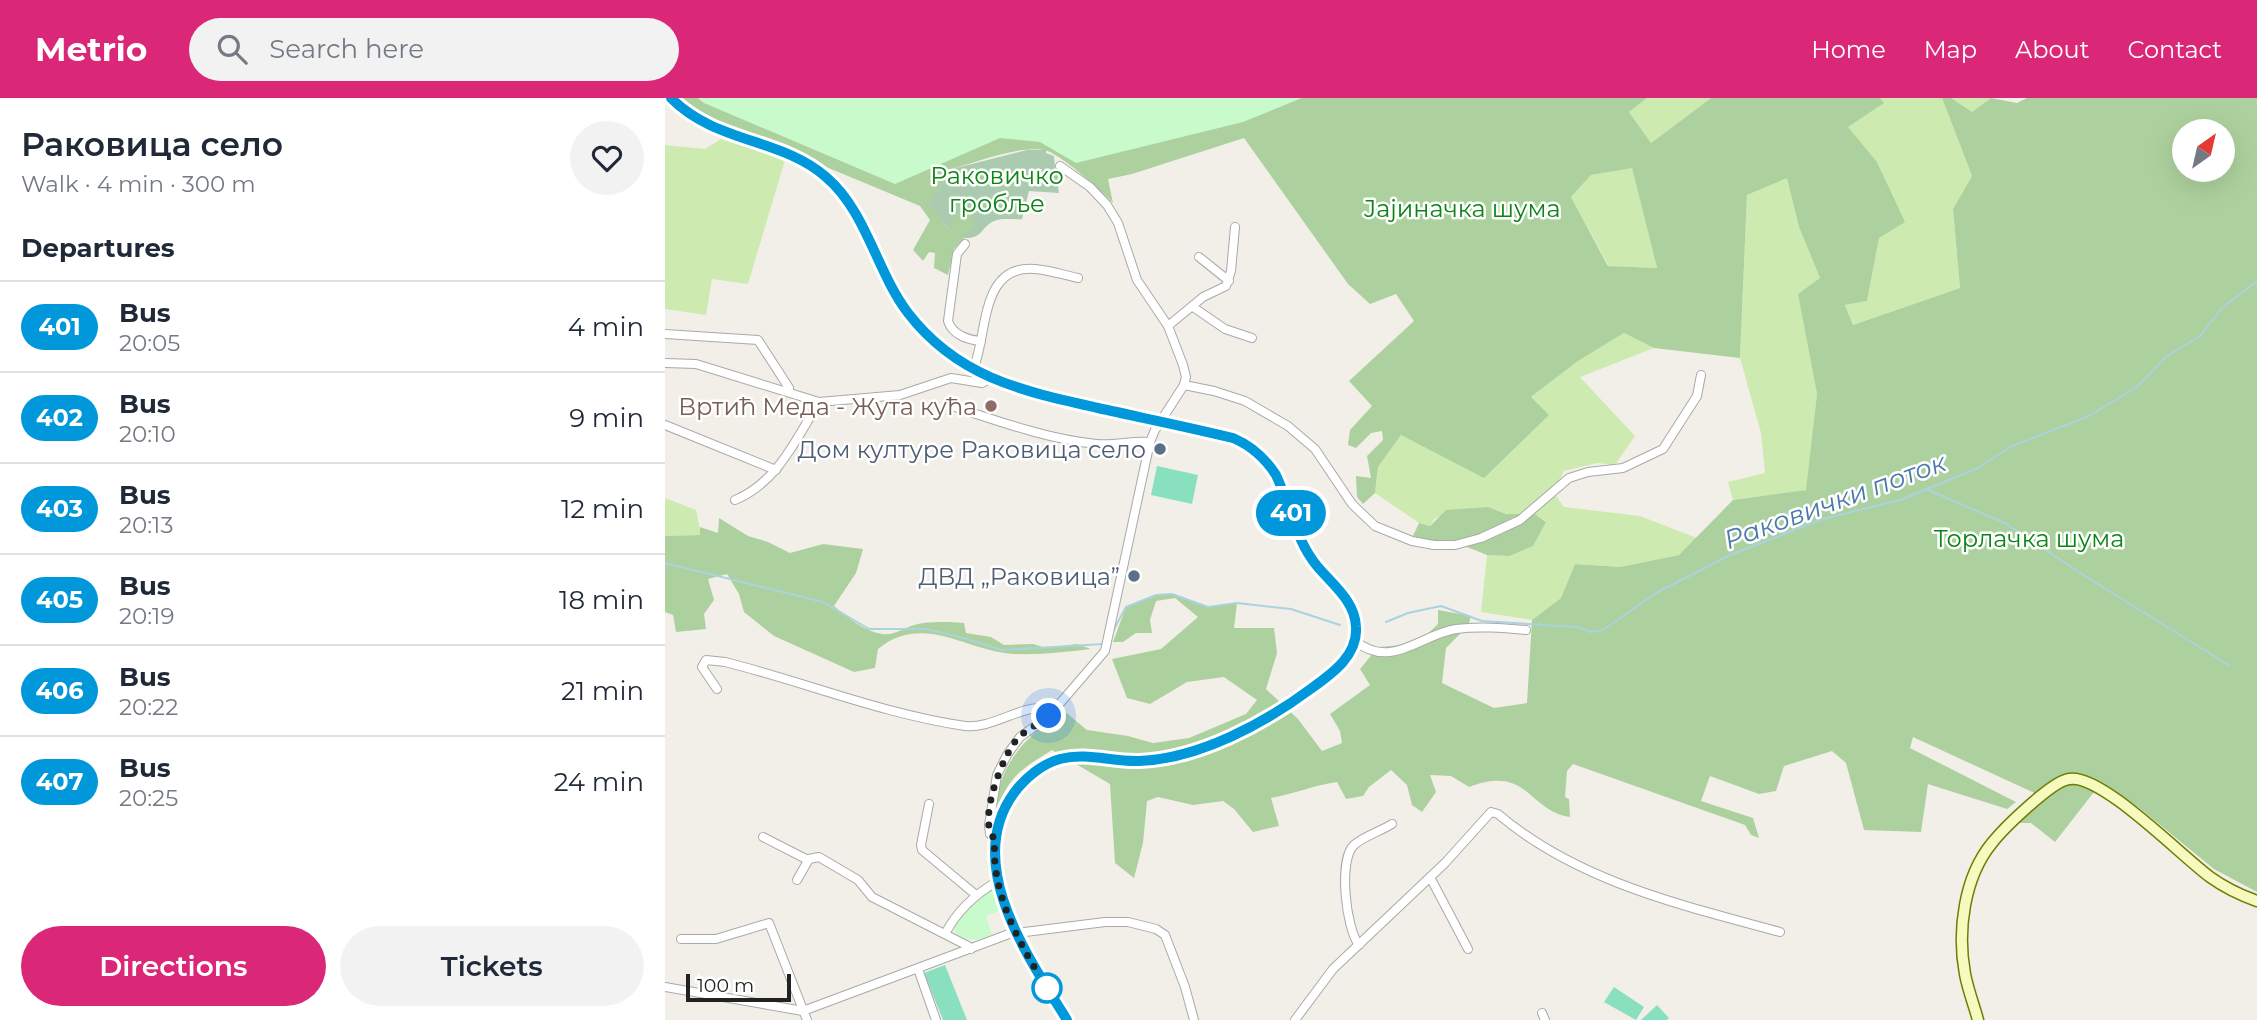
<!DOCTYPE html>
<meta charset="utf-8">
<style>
body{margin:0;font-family:Montserrat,sans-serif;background:#f2f2f3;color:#1f2937;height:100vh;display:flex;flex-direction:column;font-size:26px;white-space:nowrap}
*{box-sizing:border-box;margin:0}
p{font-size:23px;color:#747a83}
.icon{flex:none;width:38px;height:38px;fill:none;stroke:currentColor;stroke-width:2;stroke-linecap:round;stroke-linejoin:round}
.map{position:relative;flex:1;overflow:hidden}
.sheet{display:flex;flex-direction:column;background:#fff;width:665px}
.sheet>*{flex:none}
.badge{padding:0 14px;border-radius:23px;font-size:24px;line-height:46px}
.needle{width:46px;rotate:34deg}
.buttons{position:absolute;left:1507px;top:21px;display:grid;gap:14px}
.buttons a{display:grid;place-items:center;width:63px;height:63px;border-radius:50%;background:#fff;box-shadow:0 7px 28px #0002;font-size:35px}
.scale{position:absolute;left:21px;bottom:18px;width:105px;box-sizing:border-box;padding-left:7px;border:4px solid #222;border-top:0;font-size:19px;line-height:24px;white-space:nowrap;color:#222;-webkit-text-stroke:5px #fff;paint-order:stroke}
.you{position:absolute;width:35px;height:35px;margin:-18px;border:5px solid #fff;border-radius:50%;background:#1a73e8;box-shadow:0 0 0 10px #1a73e833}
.map>.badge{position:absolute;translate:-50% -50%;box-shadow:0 0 0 4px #fff}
h2{padding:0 21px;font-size:26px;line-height:63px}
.round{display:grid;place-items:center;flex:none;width:74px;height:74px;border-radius:37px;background:#f2f2f3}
.overview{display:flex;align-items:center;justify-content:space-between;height:119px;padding:0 21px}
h1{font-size:33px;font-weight:600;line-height:52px}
.action{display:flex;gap:14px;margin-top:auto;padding:14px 21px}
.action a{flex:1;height:80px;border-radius:42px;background:#db2777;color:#fff;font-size:28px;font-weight:600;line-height:80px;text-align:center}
.action a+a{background:#f2f2f3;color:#1f2937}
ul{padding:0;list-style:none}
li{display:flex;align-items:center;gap:21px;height:91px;padding:0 21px;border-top:2px solid #e0e1e3}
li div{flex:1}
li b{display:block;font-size:26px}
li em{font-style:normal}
li .badge{min-width:77px;font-weight:700;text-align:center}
header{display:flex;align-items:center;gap:42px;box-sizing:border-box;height:98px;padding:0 35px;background:#db2777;color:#fff}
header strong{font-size:33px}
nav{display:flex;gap:38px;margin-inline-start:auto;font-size:24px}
.search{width:490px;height:63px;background:#f2f2f3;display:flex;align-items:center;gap:18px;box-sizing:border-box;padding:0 24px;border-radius:38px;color:#747a83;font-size:26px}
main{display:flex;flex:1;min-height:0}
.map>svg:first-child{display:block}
</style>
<header>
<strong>Metrio</strong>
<div class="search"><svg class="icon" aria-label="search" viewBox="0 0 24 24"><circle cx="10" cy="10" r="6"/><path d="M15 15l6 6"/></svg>Search here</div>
<nav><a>Home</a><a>Map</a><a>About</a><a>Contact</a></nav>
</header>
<main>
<section class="sheet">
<div class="overview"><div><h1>Раковица село</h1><p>Walk · 4 min · 300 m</p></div><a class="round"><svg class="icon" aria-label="heart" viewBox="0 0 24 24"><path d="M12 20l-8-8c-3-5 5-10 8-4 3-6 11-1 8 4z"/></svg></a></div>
<h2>Departures</h2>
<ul>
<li><span class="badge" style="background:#0098da;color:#fff">401</span><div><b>Bus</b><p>20:05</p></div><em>4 min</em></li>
<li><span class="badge" style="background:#0098da;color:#fff">402</span><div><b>Bus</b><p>20:10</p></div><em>9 min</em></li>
<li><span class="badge" style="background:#0098da;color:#fff">403</span><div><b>Bus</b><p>20:13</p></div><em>12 min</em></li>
<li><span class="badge" style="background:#0098da;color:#fff">405</span><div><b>Bus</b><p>20:19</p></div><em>18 min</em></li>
<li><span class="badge" style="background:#0098da;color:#fff">406</span><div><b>Bus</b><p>20:22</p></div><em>21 min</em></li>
<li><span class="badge" style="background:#0098da;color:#fff">407</span><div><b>Bus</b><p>20:25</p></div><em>24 min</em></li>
</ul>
<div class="action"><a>Directions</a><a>Tickets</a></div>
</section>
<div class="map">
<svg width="1592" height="922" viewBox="0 0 1592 922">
<rect width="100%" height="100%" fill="#f2efe9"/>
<g fill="#cdebb0">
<path d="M982,0H1046L986,45L964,14Z"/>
<path d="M1215,0H1277L1307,78L1288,111L1295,190L1188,227L1180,207L1202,203L1214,139L1239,124L1212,64L1182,29L1218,5Z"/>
<path d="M1286,0H1326L1307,15Z"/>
<path d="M56,41L120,62L83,186L47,181L41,217L0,211V47L40,51Z"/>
<path d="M967,69L992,170L944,168L906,99L926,77Z"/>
<path d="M1122,79L1134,129L1155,180L1141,236L1152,296L1142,392L1068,402L1063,384L1100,375L1096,335L1075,260L1082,97Z"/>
<path d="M959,235L989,250L915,279L970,338L950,367L932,365L899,373L889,395L899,409L975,418L1032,440L1014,457L955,469L910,466L896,500L867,522L816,514L822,457L844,458L881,423L870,416H841L823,409L770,420L765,428L754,425L710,395L713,369L736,337L884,317L865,300L913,263Z"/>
<path d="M0,400L31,412L36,437L0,438Z"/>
</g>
<g fill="#add19e" fill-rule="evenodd">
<path d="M15,0H982L964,14L986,45L1046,0H1215L1219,5L1183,29L1212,64L1240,124L1214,140L1202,203L1180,207L1188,227L1295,190L1288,111L1307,78L1277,0H1286L1307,14L1326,0L1352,5L1362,0H1592V794L1549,771L1473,709L1436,685L1390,744L1366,725H1347L1378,699L1248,639L1245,650L1351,704L1342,711L1263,686L1256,734L1199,732L1181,665L1167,653L1119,668L1111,693L1094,696L1045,678L1036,703L1088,720L1094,740L1086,737L1080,727L908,666L902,673L900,699L904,701L905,719C863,713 863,666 804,689L786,678L765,677L771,694L757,714L747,707L742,687L726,672L704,689L698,698L681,701L672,684C649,687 629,696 606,700L614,728L588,734L569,711L558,703L528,707L493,699L482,703L478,745L469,780L450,765L445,686L387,652C357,671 344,677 332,712H329C337,662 359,641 398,612L422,632L463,638L488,645L524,640L581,616L592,602L559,579L522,584L485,606L462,600L447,561L496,551L533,519L510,500L491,503L485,522L487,535H471L458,544H448L461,509L491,497L507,496L543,509L572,505L569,530H609L612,555L601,591L633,621L657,653L677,645L675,633L665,616L705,587L695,571L713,549L752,546L773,526V512L806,518L803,528L781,550L777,585L829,610L862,605L867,522L896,500L910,466L955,469L1014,457L1068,402L1141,392L1152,296L1133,196L1155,180L1134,129L1122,80L1082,97L1075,260L989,250L959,235L913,263L866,299L884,317L819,380L736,337L713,369L710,395L698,406L692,399L691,378L706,380L702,358L718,342L717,333L706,335L691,350L683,347L685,332L707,308L684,283L749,223L731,196L705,206L683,186L579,40L467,76L443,81L448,105C435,92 395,55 379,52C352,48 313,64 287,71L265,106L284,131L289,115L304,112L312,126L289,151L283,177L269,170L270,155L264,154L258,163L248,152L265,122L255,108L41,19ZM1519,33H1558V72H1519ZM967,70L992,170L943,168L906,99L926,77Z"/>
<path d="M823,409L841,416H870L881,424L868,448L844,458L822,457L792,445H775L748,438L754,425L765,428L781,412Z"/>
<path d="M54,420L83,438L103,444L125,455L158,446L198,451L191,475L169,508C182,519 199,533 217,536C228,538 239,530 249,527C264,523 283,524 299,525L301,535L326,539L339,547L368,546L381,550L412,546L426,551C401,554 374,557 349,556C302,554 259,514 213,551L210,570L189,574L109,538L79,514L74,496L62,476L43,481L49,502L39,516L41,531L11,534L8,517L0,514V438L35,437V429L53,435Z"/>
</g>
<path fill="#aacbaf" d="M362,52H381V55L389,58L390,70L395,72L396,80L392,81L394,95L364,93L357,121C347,122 336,119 327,124C314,132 318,141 297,140L311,126L304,112L289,116L285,132L264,106L287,71Z"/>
<g fill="#c8facc">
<path d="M33,0H637L578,24L411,65L375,44L335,40L230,86L39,5Z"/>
<path d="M328,789L335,813L321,818L327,837C312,842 301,846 289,833C292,813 313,801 328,789Z"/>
</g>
<g fill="#88e0be">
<path d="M492,368L533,377L527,406L486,397Z"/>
<path d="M280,867L302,922H278L259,875Z"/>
<path d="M949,889L979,909L971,922L939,904Z"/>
<path d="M992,907L1004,920L1002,922H976Z"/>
</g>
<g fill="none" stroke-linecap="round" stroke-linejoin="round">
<g stroke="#aad3df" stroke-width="2">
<path d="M1261,391L1340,425L1420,478L1565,568"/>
<path d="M0,465L158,504L204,531H261L299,540L337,552L438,546"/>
<path d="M721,524L743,515L776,508L817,523L912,529L926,534L938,532L991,495L1065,457L1158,421L1238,401L1313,370L1347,348L1422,319L1472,289L1502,258L1535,238L1557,210L1592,183"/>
<path d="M447,535L461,509L491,497L507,496L543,509L572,505L626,511L675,527"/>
</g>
<g stroke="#a9a9a9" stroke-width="10">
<g id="street">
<path d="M300,146L292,156L283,223C287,236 302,242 316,243"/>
<path d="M534,159L564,183"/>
<path d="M528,209L560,231L587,240"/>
<path d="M503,228L538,199L561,188L566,173L570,129"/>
<path d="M0,236L93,242L124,290V294"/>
<path d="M0,265L31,266L154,304L235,297L286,280L317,285L325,280"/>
<path d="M308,272C323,238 314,166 370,171C384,172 399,177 413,180"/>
<path d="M519,287L549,293L580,303L623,328L650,351L687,406L710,428L747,443L769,447H790L816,440L855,422L904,380L923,374L958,370L998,351L1032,298L1036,277"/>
<path d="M290,309C336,324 383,341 431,346C450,348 468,342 485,344"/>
<path d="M0,327L111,372"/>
<path d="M70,402C113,384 131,341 154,304"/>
<path d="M690,543C727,572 754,537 791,531C814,528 838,530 861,532"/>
<path d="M52,591L37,569L41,562L60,564C140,584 218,616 300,628C328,632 366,600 388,613"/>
<path d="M264,706L256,747L257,752L311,797"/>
<path d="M98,739L143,762"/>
<path d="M330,741L325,736L324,727L332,677L342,657L355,639L384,618L440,553L485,344L490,332L519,287L521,279L518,267L503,228L472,182L453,125L442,107L425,89L395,68"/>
<path d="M765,779L803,851"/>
<path d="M132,782L144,761L154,759L193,782L207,799L303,848L306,851"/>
<path d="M280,836C292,813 310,796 333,783"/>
<path d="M16,841H51L104,825L142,922"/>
<path d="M694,847C681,831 673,762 689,747C699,738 716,733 727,726"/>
<path d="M253,871L271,922"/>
<path d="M0,889L138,913L344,836L440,824H463L491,831L500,837L520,889L529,922"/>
<path d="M877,915L880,922"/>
<path d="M630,922L668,871L780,765L826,714L833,716C913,784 1017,807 1115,834"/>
</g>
</g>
<g stroke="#707d05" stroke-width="13">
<g id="secondary">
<path d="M6,0C50,45 116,41 161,79C200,113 209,168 239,210C289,278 353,292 431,309C474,319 518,328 561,338C583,344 599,358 611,377C625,407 631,443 652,468C667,485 687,500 691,524C695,553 672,572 651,587C609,619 562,644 510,658C494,662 475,664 458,663C436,660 417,655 395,661C377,666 360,680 349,695C296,766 364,860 402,922"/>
<path d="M1313,922C1309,907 1303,892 1300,876C1292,833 1299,779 1327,745C1339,730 1387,683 1404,681C1436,675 1516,758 1545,779C1559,789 1575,797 1592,803"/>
</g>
</g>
<use href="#street" stroke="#fff" stroke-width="8"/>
<use href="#secondary" stroke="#f7fabf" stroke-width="10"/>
</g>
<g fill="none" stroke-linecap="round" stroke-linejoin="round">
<g stroke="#fff" stroke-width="16">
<path id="line" d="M6,0C50,45 117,40 161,79C202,114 211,173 243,215C293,280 358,293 433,310C478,320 523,329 568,340C587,348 600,360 611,377C625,407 631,443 652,468C668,487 690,503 691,529C693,557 668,575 647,590C600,625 534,661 474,663C447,664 422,654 395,661C377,666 360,680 349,695C297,766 364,860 402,922"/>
</g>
<use href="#line" stroke="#0098da" stroke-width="10"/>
<path stroke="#222" stroke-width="7" stroke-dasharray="0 12.6" d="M382,890C355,847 325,794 330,741C311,725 338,656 353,640C362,631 374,626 384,618"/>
</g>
<circle fill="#8d6e63" stroke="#fff" stroke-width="2.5" cx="326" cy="308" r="7"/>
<g fill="#5c6f8a" stroke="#fff" stroke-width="2.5">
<circle cx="495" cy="351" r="7"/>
<circle cx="469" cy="478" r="7"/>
</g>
<circle fill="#fff" stroke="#0098da" stroke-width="3.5" cx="382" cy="890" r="14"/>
<g text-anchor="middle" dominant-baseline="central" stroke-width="5" stroke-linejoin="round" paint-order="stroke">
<g font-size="24" fill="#0c8416" stroke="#fff">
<text x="332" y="77">Раковичко<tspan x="332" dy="28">гробље</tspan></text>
<text x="797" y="110">Јајиначка шума</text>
<text x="1364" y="440">Торлачка шума</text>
</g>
<g font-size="24" fill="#785e54" stroke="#fff" text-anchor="end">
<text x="312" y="308">Вртић Меда - Жута кућа</text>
</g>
<g font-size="24" fill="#4e5e75" stroke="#fff" text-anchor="end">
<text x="481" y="351">Дом културе Раковица село</text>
<text x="455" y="478">ДВД „Раковица”</text>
</g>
<g font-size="26" font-style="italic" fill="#4a7aab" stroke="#fff">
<text transform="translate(1170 403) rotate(-20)">Раковички поток</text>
</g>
</g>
</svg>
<div class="buttons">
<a><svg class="needle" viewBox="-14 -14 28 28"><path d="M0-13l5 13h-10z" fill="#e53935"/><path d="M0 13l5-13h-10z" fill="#747a83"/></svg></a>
</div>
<div class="scale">100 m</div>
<div class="you" style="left:384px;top:618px"></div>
<b class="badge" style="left:626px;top:415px;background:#0098da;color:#fff">401</b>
</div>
</main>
